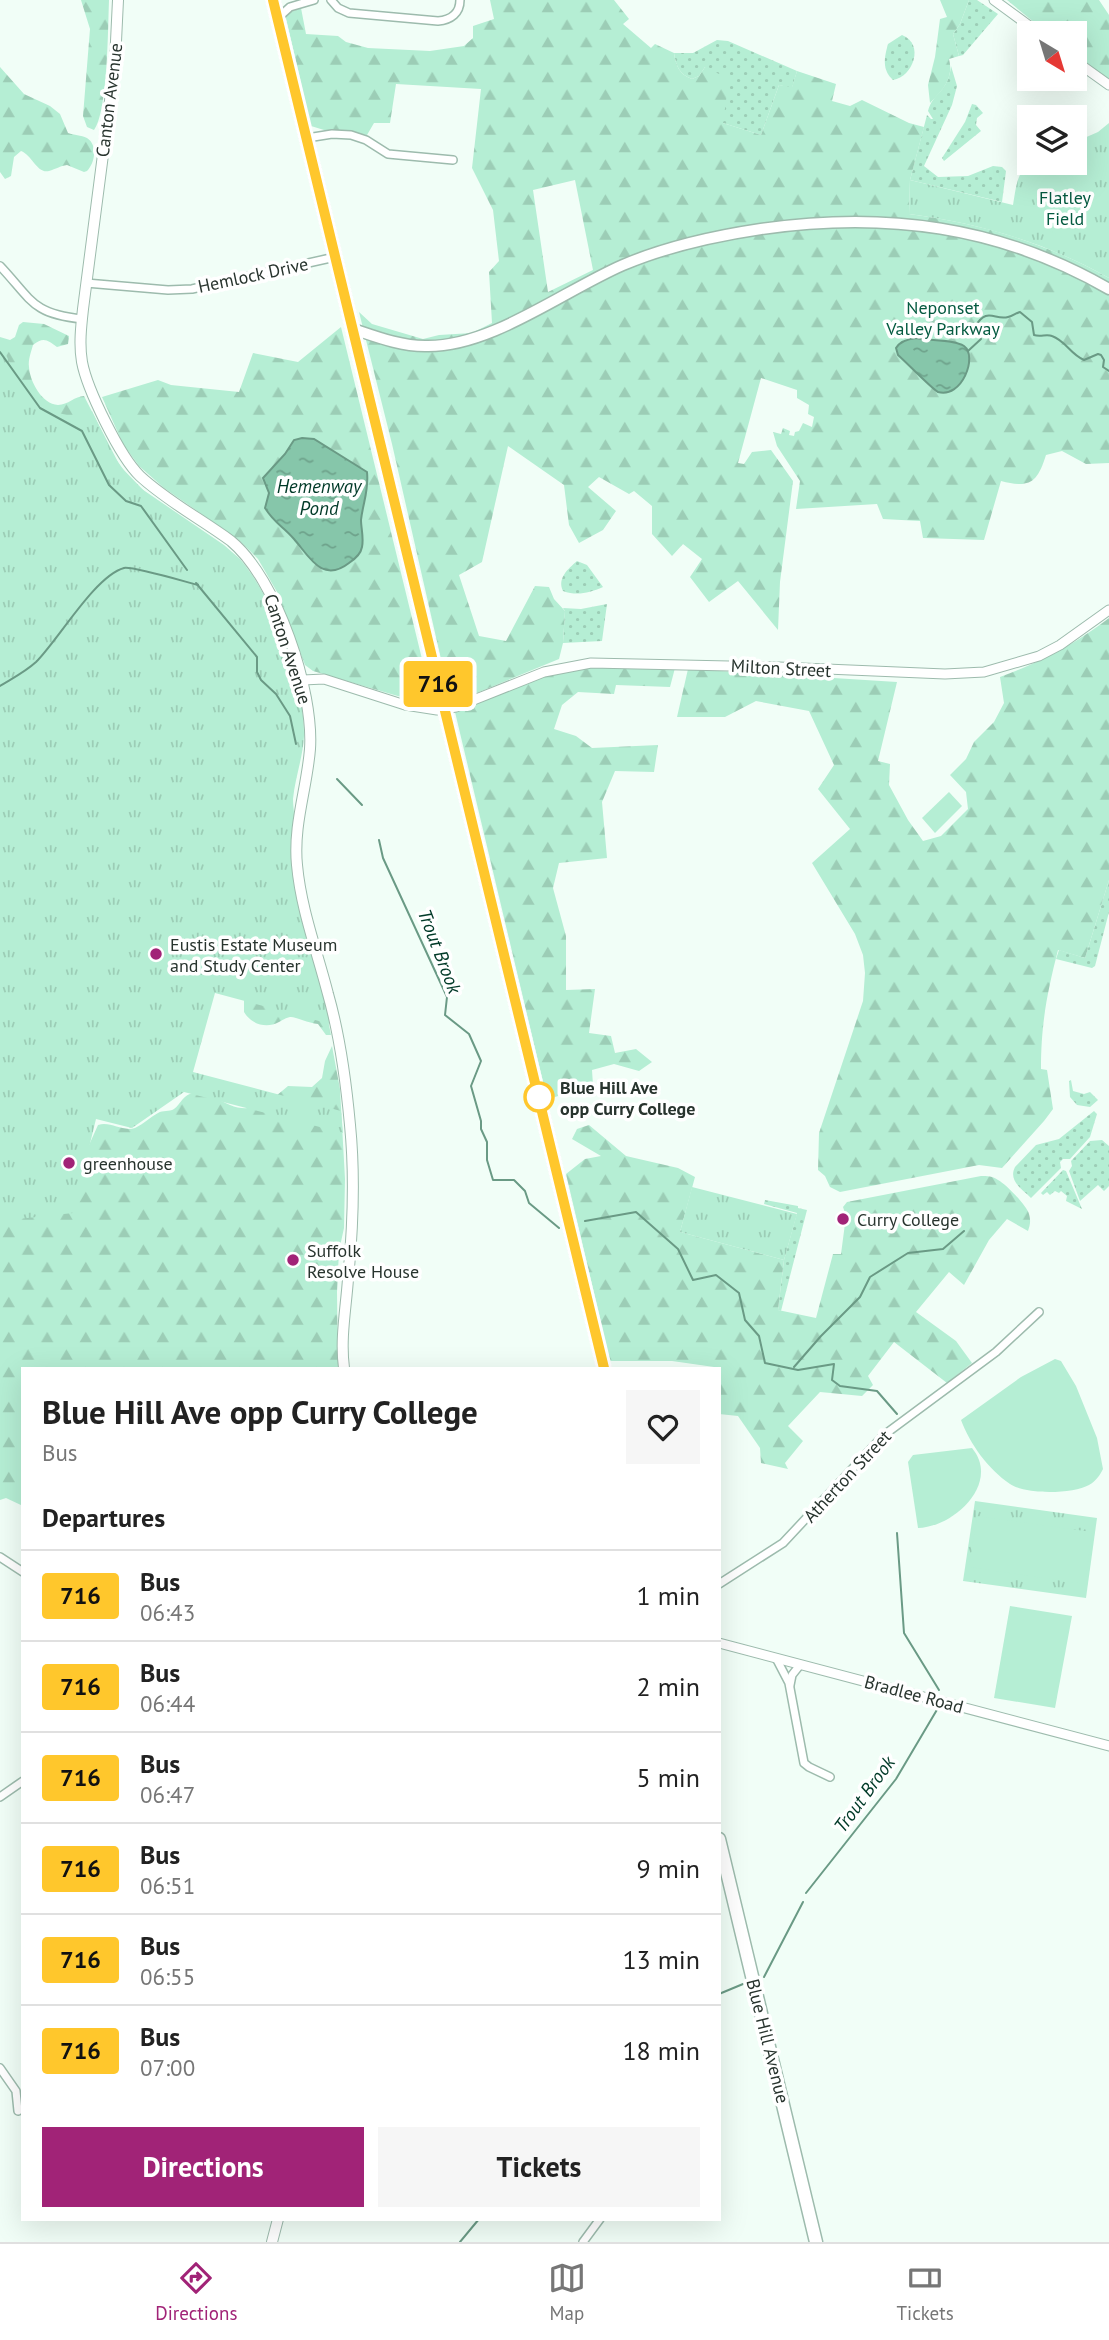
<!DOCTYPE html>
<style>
body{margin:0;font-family:"PT Sans",sans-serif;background:#f6f6f6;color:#222;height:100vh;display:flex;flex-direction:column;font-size:26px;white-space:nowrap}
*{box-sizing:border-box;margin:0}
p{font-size:23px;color:#767676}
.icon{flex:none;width:38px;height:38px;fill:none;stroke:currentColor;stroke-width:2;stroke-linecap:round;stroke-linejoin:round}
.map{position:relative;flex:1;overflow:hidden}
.drawer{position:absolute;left:21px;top:1367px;width:700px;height:854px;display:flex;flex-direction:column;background:#fff;border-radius:0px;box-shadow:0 7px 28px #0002}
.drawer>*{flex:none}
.badge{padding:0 14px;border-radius:5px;font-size:24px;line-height:46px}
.needle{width:46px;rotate:142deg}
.controls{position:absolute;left:1017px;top:21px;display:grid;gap:14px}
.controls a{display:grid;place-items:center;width:70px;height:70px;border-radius:0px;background:#fff;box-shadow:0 7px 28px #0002;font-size:35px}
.map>.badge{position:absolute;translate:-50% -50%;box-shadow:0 0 0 4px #fff}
h2{padding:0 21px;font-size:26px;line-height:63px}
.round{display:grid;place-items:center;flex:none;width:74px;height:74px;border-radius:0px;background:#f6f6f6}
.overview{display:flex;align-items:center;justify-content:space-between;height:119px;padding:0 21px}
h1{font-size:33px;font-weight:800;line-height:52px}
.button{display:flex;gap:14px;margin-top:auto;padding:14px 21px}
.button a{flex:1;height:80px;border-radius:0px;background:#a12377;color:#fff;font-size:28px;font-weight:800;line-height:80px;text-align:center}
.button a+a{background:#f6f6f6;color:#222}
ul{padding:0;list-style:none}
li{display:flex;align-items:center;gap:21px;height:91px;padding:0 21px;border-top:2px solid #e0e0e0}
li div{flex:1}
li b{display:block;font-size:26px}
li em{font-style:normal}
li .badge{min-width:77px;font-weight:700;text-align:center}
.tabs{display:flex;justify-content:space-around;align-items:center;height:98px;border-top:2px solid #e0e0e0;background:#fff;font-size:19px;color:#767676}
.tabs a{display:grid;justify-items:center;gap:4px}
.tabs .current{color:#a12377}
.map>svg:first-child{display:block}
</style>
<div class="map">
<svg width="1109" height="2242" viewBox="0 0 1109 2242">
<defs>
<pattern id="grass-dots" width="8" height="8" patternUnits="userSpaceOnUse" patternTransform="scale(1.75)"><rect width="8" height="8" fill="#b5eed4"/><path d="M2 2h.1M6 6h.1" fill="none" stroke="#9ccdb6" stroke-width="1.8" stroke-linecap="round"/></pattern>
<pattern id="forest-firs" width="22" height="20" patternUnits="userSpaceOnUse" patternTransform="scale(1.75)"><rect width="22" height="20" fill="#b5eed4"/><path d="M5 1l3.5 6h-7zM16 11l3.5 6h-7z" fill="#9ccdb6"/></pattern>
<pattern id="park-tufts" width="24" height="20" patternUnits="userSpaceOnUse" patternTransform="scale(1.75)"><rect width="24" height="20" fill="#b5eed4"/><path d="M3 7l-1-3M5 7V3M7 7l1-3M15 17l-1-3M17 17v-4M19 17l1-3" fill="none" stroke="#9ccdb6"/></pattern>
<pattern id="water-ripples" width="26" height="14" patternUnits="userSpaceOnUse" patternTransform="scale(1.75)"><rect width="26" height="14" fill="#86c6aa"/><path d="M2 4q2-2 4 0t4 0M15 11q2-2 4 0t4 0" fill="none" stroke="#6ea28b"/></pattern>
</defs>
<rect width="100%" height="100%" fill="#f1fef7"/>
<g fill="url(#grass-dots)">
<path d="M969,0H977L998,14L963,55L959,56L953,34L960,24Z"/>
<path d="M902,35C925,44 913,77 893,80C882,70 884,58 888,44Z"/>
<path d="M717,40L728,41L797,71L792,88L779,85L761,135L723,123L705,67L699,76L692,79C679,74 676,66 674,53H693Z"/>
<path d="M951,66L957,86L952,105L924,166L938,177L968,176L993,166L1002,167L1006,171L1002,202L910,180L927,115L931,119H933L928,111C933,92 948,93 951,66Z"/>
<path d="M972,104L976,105L983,113L977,118L976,125L981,131L944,161L942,158L965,122Z"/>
<path d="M577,561L587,565L603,587C589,593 577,596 563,591C557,578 568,569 577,561Z"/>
<path d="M607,604L602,641L563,643L565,611L563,608L581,609Z"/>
<path d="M1109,880V912L1095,966L1092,968L1056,959L1059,950L1085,958Z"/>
<path d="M1071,1080L1073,1091L1084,1094L1090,1092L1098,1100L1090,1107L1077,1105L1070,1097L1069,1081Z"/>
<path d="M1094,1111L1097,1114L1090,1137L1070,1159H1063L1060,1162L1061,1168L1031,1198C1022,1189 1008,1181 1015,1167L1036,1145L1059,1139Z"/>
<path d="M1102,1140L1109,1146V1186L1104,1191L1098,1185L1080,1201L1069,1171L1072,1166L1071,1161L1090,1141Z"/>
<path d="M1063,1170L1066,1171L1082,1209L1066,1201L1067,1196L1061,1191L1059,1193L1055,1191L1050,1195L1047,1192L1043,1195L1041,1193Z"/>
<path d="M765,1200L798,1206V1208L807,1210L781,1311L778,1310L784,1260L797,1213L764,1204Z"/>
</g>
<g fill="url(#forest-firs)" fill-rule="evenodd">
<path d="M81,0H109C108,25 108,113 94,130L87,127L83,116L90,29Z"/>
<path d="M490,0H614L629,19L623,24L651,48L655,44L674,53C676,66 679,74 692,79L699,76L705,67L729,79L723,123L761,135L779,85L792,87L797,71L836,84L832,101L850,106L862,100L909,123L924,127L910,180L909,214C980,223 1047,243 1109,278V463L1086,464L1062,451L1046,455C1037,484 1029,488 1001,481L984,540L923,538L920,521L883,519L877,504L796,509L800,481L777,446L773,432L781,434L783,428L790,431L789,435L794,436L795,432L799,431L803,423L812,427L814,417L808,414L809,405L797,398V390L761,378L738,463L744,464L752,452L771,450L793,481L780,582L778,630L738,581L709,602L690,577L702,559L683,544L672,556L652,534V506L634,491L629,494L599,477L588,487L616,511L603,530L579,543L569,525L564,485L508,446L482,562L459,575L479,636L506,641L535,586L549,587L554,599L565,611L563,643L559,659L462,699L446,681L392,444L359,312L372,324L423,339L439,335L472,333L492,323L489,272L499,261L493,210L472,168L481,89L396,84L390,123H374L367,135L324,130L311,126L285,14L301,8L306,34L338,36L346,42L368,48L430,51L464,46L473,38V26L494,19ZM575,180L593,270L548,292L533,190Z"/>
<path d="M940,0H969L960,24L953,34L959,56L949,59C954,78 943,90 930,103L928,85L935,57L940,19L947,17Z"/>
<path d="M1007,0H1099L1109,15V80L1075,54L1074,33H1047Z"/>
<path d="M0,67L24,94L50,106L60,114L68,133C74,135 81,135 87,138C98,145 95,163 87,171L84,172L67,165C60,166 56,169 49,171C37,174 32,155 21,151L14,157L11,176L5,179L0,172Z"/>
<path d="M23,322L44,324L69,336L68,344L57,347C48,341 44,336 33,345C31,352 28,360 29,367C30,382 42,404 58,405C68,405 75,396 84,396L120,466L149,496L54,432L0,371V337L10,340L15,337L19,325Z"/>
<path d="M341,327L432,700L418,702L313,671L305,665L277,592L258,559L239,540L164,488L139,466L123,444L102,397L158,380L171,385L239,392L253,353L298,362Z"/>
<path d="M1109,618V880L1085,958L1058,950C1047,993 1041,1024 1041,1069L1047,1070L1053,1109L1044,1121L1002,1168L979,1165L840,1192L830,1187L825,1176L818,1170L819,1133L863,1001L865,973L863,955L855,934L812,863L850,829L818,789L834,765L809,711L756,701L725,717H677L688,669L897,682L878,761L890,764L889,785L908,820L923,841L941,836L968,809L966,792L950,775L966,759L974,742L994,722L1004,703L1000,677C1043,661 1072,646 1109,618Z"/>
<path d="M577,667L675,668L670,687L616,685L614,694L578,692L562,705L554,729L576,736L592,748L658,745L654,772L615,771L602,802L607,858L559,863L553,888L566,936V990L595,989L589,1033L611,1036L615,1053L636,1049L652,1062L639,1071L614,1064L592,1070L593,1085L555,1097L545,1090L455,712L537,679Z"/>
<path d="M244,999L328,1020L331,1035H326L318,1024C308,1023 294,1016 290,1017C285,1018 283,1020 279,1022C266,1029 251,1024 244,1012Z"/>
<path d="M332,1046L340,1089L345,1179L344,1228L339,1251L337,1292L338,1368H23V1506L6,1498L0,1500V1181L85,1154L98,1125C111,1121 122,1132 135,1128C144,1124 150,1117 158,1113C163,1110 169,1112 174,1109C181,1104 183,1094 194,1093C209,1093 218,1100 230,1105C253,1115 272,1100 288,1086L312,1087L322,1078L325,1061Z"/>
<path d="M589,1125L626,1156L678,1168L695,1177L680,1232L784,1260L778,1310L816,1318L833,1254H841L846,1216L843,1207L847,1202L981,1176C987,1176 993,1176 998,1180C1006,1184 1027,1206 1029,1214C1031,1221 1030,1225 1028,1231L1007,1219L989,1240L964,1285L949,1272L916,1312L956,1341L972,1363L947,1383L894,1342L868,1376L873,1385L862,1396L820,1392L788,1426L803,1441L785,1463L788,1469L761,1463L760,1448L738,1416L719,1414L721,1368L672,1361H610L566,1174L585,1159L601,1156L572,1139L577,1129Z"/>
</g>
<g fill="url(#park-tufts)">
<path d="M1109,123V278C1047,243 979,223 909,214L910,180L1013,205C1016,188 1016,175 1029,163H1074L1075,142L1098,132Z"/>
<path d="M0,344L34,407L75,417L92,411L113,455L133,483L224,545L240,559C275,600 305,683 304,736C303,757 295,778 293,799C293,805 294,810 294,815C293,833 290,850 292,868C297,922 320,971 330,1024L215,993L193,1072L341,1111L343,1133L184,1092L132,1128L96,1119L73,1213L0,1221Z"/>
<path d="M692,1187L797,1214L784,1260L680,1232Z"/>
<path d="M975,1501L1097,1518L1086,1598L963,1581Z"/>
</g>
<g fill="#b5eed4">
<path d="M1058,169L1096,190L1067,240L1029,219Z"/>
<path d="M949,792L962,806L935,833L922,818Z"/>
<path d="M1055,1359L1061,1361L1076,1386L1097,1438L1103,1469C1100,1475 1096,1481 1089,1485C1073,1494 1026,1495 1010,1484C988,1469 970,1444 961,1420L1021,1377Z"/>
<path d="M972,1448C1001,1483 954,1527 918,1528L908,1462L913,1455Z"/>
<path d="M977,1516L1092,1532L1085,1584L969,1567Z"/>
<path d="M1010,1606L1072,1616L1055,1708L994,1698Z"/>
</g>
<g fill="url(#water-ripples)" stroke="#6a9a85" stroke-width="2">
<path d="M916,338C928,341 954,339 964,346C978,356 962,399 938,392C932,389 906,362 898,355L896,348C900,341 908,339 916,338Z"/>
<path d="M302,438L314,439L367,472C369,491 363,502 361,520C361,528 364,538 362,547C361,553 355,559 349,563C322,584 309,556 294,539C283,526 275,524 265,508L269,493L263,478L285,454L294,440Z"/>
</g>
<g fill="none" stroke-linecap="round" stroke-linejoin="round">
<g stroke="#6a9a85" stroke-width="2">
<path d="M968,351L981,339L975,327C987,306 995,321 1008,317C1013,316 1016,313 1020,312L1032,322L1034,335C1040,337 1047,334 1052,336C1066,341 1070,354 1084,360L1098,354L1101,355L1104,360L1103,367L1109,371"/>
<path d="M0,352L40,408L82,431L109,485L126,501L141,506L187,570"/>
<path d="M196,583L257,657V672L261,680L276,694L290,716L296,744"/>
<path d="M0,686C13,678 25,672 36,662C59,639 95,576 124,568C132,566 186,582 198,585"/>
<path d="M337,779L362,805"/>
<path d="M379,840L383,858L447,997L445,1015L469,1034L481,1061L471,1086L481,1121V1129L487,1142V1160L493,1180H514L525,1191L529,1203L559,1228"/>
<path d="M585,1221L636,1212L678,1249L693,1280L716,1275L739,1293L745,1320L759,1336L765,1363L798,1370L834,1364L832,1380L840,1386L877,1391L897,1414"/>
<path d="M794,1367L821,1336L860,1297L870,1277L908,1253L943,1249L964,1231"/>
<path d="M897,1533L904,1633L939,1690"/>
<path d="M806,1893L896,1779L938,1708"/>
<path d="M764,1977L803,1902"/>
<path d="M719,1994L743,1984"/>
<path d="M460,2242L479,2219"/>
</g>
<g stroke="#9dbbad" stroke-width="10">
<g id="minor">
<path d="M331,0L338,8L349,13L438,21C451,20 460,13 460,0"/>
<path d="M278,18L290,7L314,0"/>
<path d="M307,138L332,134L351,135L366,140L388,154L453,160"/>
<path d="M0,266C32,300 32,314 82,319"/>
<path d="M86,283L168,290L192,289L335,257"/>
<path d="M0,1557L23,1572"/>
<path d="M719,1584L783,1543L884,1435L996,1352L1039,1312"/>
<path d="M776,1658L789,1683L804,1763L809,1767L830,1777"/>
<path d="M790,1685L792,1675L800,1665"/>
<path d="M0,1797L23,1781"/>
<path d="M0,2068L16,2091L18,2111"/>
<path d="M583,2242L600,2219"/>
</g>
</g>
<g stroke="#9dbbad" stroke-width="11">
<g id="tertiary">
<path d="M994,0L1039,33"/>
<path d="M1074,60L1109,85"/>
<path d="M303,680L324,679L405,705L437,710L456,707L544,672L591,663L779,667L945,674L984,672L1039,656L1060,645L1109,610"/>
<path d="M719,1643L1109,1746"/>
</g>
</g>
<g stroke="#9dbbad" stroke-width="12">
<g id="secondary">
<path d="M118,0L115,62L83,309C81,327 79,345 82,362C87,389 120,457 140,476C167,501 201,519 231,541C277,579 314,691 310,749C307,788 293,825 297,865C301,909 317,951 328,994C340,1036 346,1081 350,1125C355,1175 353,1228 348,1279C346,1308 340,1339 344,1368"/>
<path d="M272,2242L278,2219"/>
</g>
</g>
<g stroke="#9dbbad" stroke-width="13">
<path id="primary" d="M353,329C377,337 400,346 425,346C490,348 563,291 623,265C668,246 714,236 761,229C885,211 1000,226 1109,289"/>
</g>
<g stroke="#9dbbad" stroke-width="15">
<g id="trunk">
<path d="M273,0L604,1368"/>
<path d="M719,1839L816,2242"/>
</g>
</g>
<use href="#minor" stroke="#fff" stroke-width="7"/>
<use href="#tertiary" stroke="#fff" stroke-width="9"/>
<use href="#secondary" stroke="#fff" stroke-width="10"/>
<use href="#primary" stroke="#fff" stroke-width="10"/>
<use href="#trunk" stroke="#fff" stroke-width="12"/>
</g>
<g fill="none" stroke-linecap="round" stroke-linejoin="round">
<g stroke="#fff" stroke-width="16">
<path id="line" d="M273,0L604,1368"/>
</g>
<use href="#line" stroke="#ffc72c" stroke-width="10"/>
</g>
<g fill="#a12377" stroke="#fff" stroke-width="2.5">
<circle cx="156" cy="954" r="7"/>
<circle cx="69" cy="1163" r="7"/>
<circle cx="843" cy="1219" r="7"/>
<circle cx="293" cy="1260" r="7"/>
</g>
<circle fill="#fff" stroke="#ffc72c" stroke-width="3.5" cx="539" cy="1097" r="14"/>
<g text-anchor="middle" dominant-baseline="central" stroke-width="7" stroke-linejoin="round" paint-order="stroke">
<g font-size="18" fill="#28342e" stroke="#fff">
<text transform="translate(109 100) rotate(-83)">Canton Avenue</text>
<text transform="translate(253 275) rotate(-12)">Hemlock Drive</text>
<text transform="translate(288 649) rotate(72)">Canton Avenue</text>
<text transform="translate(781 668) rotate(3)">Milton Street</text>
<text transform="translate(847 1476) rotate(-47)">Atherton Street</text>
<text transform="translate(914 1694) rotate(15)">Bradlee Road</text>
<text transform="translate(768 2041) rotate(76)">Blue Hill Avenue</text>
</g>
<g font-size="18" fill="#045a40" stroke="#fff">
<text x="1065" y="197">Flatley<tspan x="1065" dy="21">Field</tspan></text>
<text x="943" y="307">Neponset<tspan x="943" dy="21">Valley Parkway</tspan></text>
</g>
<g font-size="18" fill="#28342e" stroke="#fff" text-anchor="start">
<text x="170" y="944">Eustis Estate Museum<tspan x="170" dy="21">and Study Center</tspan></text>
<text x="83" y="1163">greenhouse</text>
<text x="857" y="1219">Curry College</text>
<text x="307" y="1250">Suffolk<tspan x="307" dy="21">Resolve House</tspan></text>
</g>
<g font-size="18" font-weight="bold" fill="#28342e" stroke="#fff" text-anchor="start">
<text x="560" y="1087">Blue Hill Ave<tspan x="560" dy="21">opp Curry College</tspan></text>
</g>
<g font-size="19" font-style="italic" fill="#013a28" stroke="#fff">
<text x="319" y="486">Hemenway<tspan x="319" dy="22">Pond</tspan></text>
<text transform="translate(440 951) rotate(69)">Trout Brook</text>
<text transform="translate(864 1794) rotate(-54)">Trout Brook</text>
</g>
</g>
</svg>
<div class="controls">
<a><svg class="needle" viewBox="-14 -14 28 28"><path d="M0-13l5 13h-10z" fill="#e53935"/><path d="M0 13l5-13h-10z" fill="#767676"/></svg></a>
<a><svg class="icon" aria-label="layers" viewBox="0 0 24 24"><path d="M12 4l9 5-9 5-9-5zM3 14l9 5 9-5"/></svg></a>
</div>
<b class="badge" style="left:438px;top:684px;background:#ffc72c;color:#111">716</b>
<section class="drawer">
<div class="overview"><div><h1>Blue Hill Ave opp Curry College</h1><p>Bus</p></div><a class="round"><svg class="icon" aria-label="heart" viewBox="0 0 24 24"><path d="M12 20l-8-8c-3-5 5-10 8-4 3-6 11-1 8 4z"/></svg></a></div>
<h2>Departures</h2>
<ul>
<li><span class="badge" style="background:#ffc72c;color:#111">716</span><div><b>Bus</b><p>06:43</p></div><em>1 min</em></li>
<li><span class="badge" style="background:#ffc72c;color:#111">716</span><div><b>Bus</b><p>06:44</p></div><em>2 min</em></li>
<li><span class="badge" style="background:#ffc72c;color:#111">716</span><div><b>Bus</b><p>06:47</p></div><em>5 min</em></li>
<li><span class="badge" style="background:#ffc72c;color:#111">716</span><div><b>Bus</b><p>06:51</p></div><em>9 min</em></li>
<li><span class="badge" style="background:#ffc72c;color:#111">716</span><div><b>Bus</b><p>06:55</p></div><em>13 min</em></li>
<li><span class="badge" style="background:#ffc72c;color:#111">716</span><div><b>Bus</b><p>07:00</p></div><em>18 min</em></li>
</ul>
<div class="button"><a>Directions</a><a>Tickets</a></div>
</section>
</div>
<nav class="tabs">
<a class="current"><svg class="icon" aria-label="directions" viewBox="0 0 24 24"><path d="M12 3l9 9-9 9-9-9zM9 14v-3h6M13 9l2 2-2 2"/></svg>Directions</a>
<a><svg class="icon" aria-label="map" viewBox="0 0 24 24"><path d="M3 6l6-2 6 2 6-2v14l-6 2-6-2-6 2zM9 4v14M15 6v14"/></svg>Map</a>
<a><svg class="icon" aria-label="tickets" viewBox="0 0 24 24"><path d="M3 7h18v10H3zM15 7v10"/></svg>Tickets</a>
</nav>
